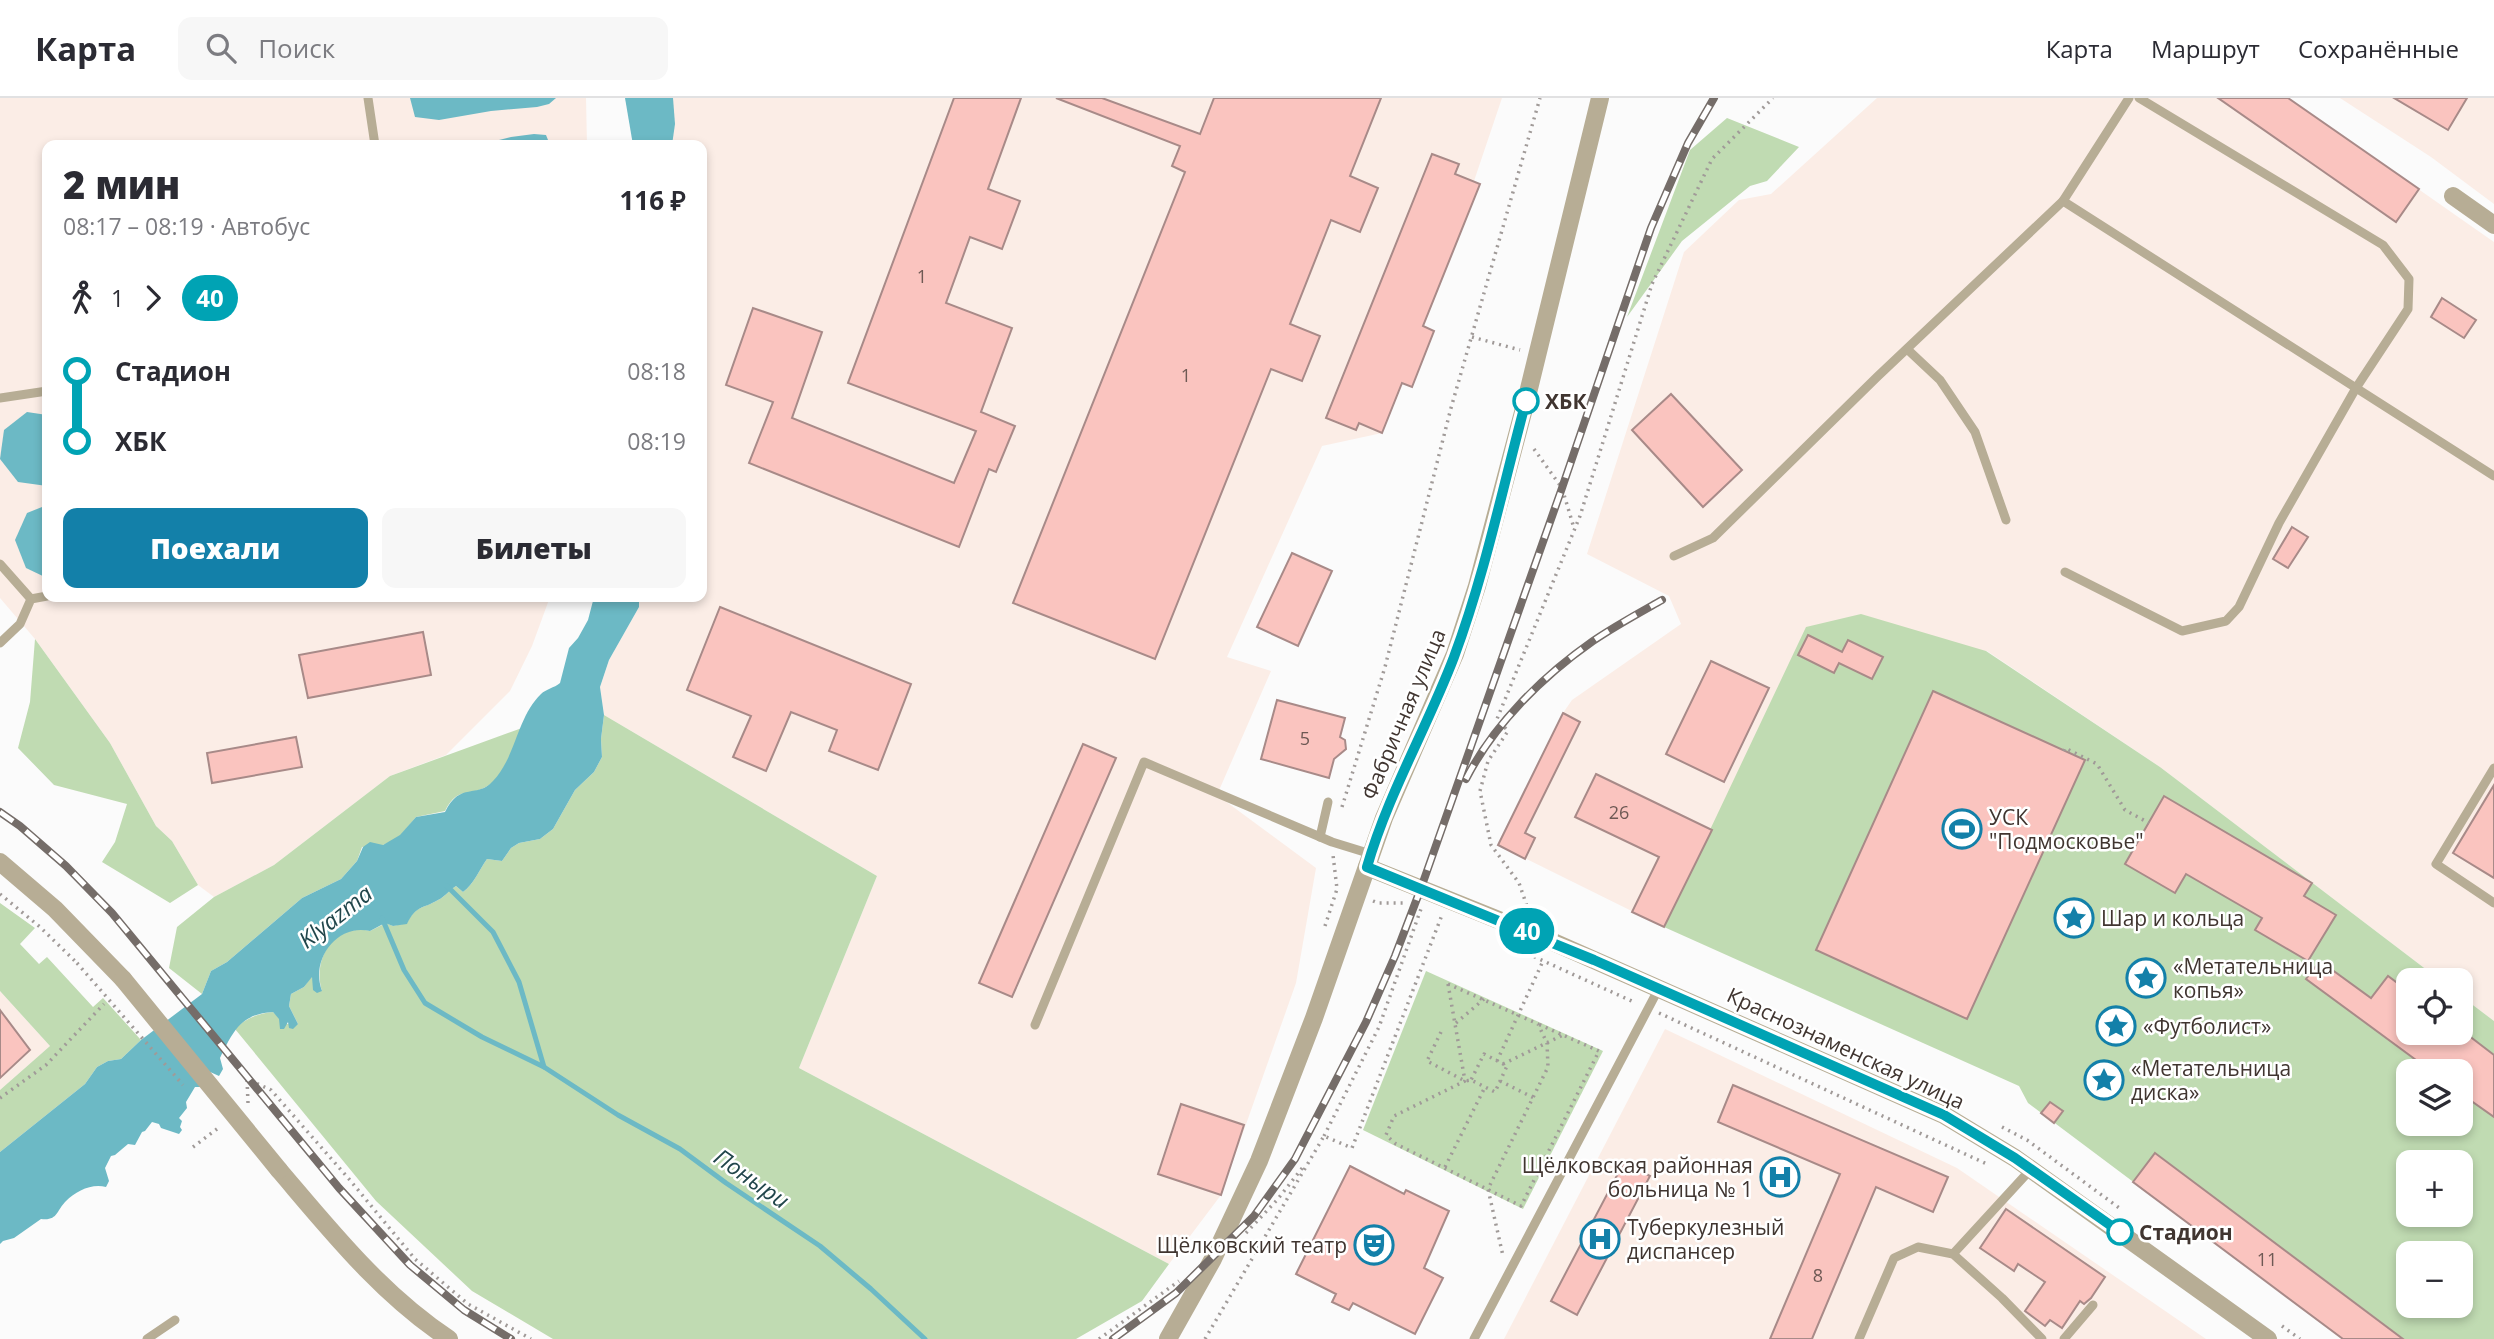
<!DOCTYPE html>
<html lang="ru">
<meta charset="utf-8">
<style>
body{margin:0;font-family:"Open Sans",sans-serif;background:#f7f7f7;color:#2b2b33;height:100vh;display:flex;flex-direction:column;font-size:26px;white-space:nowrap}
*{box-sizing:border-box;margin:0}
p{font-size:23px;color:#7c7c81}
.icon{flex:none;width:38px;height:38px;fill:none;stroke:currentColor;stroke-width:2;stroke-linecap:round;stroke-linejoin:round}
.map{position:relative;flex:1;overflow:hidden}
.sheet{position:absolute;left:42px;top:42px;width:665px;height:462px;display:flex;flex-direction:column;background:#fff;border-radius:14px;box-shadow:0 4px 10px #0003}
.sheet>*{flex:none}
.badge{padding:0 14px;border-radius:23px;font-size:24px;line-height:46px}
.fabs{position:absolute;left:2396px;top:870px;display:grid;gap:14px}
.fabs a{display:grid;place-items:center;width:77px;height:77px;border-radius:14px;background:#fff;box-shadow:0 4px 10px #0003;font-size:35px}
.map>.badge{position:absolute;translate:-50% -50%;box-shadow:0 0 0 4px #fff}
.legs{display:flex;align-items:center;gap:10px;height:77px;padding:0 21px;font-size:23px}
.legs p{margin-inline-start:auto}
.headline{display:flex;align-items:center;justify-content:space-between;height:119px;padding:0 21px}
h1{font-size:38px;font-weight:800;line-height:52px}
.primary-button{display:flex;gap:14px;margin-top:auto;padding:14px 21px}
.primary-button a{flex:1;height:80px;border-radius:14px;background:#1380a9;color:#fff;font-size:28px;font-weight:800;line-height:80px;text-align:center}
.primary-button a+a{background:#f7f7f7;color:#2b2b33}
ul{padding:0 21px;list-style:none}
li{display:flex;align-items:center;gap:24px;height:70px;font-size:26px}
li i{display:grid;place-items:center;width:10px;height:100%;margin:0 9px;background:currentColor}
li i::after{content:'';width:18px;height:18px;margin:-9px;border:5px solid;border-radius:50%;background:#fff}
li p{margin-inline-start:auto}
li:first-child i{background:linear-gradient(#0000 50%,currentColor 0)}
li:last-child i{background:linear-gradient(currentColor 50%,#0000 0)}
header{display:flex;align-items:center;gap:42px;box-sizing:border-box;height:98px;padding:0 35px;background:#fff;border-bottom:2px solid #e1e1e2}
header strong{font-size:33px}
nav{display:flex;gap:38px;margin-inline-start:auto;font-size:24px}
.search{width:490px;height:63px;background:#f7f7f7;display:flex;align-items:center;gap:18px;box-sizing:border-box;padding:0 24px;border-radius:14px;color:#7c7c81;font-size:26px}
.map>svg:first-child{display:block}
</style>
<header>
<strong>Карта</strong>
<div class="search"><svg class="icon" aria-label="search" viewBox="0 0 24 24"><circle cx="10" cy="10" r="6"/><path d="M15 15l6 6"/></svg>Поиск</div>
<nav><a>Карта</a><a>Маршрут</a><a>Сохранённые</a></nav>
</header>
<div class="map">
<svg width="2494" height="1241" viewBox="0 0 2494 1241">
<rect width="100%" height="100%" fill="#fbfbfb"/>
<g fill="#fbede6">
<path d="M0,0H586L587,47H47V499H550L532,548L510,593L446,657L390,678L274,767L214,799L198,787L172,743L156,728L110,645L35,541L0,500Z"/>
<path d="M673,0H1502L1474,83L1480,86L1382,335L1322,348L1227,559L1271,573L1217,697L1316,770L1296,885L1221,1097L1169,1166L799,970L877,778L604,617L600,589L609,562L639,509V499H702V47H672Z"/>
<path d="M1877,0H2288L2494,144V923L2461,898L2460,882H2440L2160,669L1987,553L1712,732L1664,829L1498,747L1563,615L1572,602L1681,526L1669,498L1587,456L1684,154L1739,102L1771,96Z"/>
<path d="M2340,0H2494V106L2431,59Z"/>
<path d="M0,893L50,948L0,992Z"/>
<path d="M1665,931L1957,1070L2206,1241H1504Z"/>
</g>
<g fill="#c0dbb2" fill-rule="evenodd">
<path d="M1727,20L1799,49L1767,83L1750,88L1682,143L1627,219L1690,52Z"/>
<path d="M1861,516L1986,553L2160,669L2440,882H2408V934H2460L2461,898L2494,923V1241H2343L2028,1005L2019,988L1664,829L1806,529ZM2408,973H2460V1026H2408ZM2408,1064H2460V1116H2408ZM2408,1155H2460V1208H2408Z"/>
<path d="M35,541L110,645L156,728L172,743L198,787L170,805L102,764L115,744L127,706L54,687L18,650L30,604Z"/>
<path d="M604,617L877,778L799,970L1169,1166L1142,1203L1076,1241H553L472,1193L376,1103L235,931C244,921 259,915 273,914L286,926H298L289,908L291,896L304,889L312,878L314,886L322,893C312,861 334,825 370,833L386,825L393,828L407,825C416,807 423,811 438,802C445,799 449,792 456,788L463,794C474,786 479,772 487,761L502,763L511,750L519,745L540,741L553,731L575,692L594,674L602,659L601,641Z"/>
<path d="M522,630C515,645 503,679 489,687C469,700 458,687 445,713L416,719L400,738L392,743L383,747L362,749L357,763L341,781L302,800L227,864L211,873L202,896L169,870L177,829L214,799L274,767L390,678Z"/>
<path d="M0,805L35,830L20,846L39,866L47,859L93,909L103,900L141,942L121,961L108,963L97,969L85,986L0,1054V992L50,948L0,893Z"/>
<path d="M1426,873L1603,953L1523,1111L1363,1032Z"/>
</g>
<g fill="#6cb9c5">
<path d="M410,0H556L549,6L537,9L491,13L439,22L415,19Z"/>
<path d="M625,0H673L675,26L672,47H633Z"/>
<path d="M534,36L546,37L550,47H479L511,39Z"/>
<path d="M27,314L47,317V388L18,384L0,361L4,332Z"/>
<path d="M47,407V480L26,470L15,442L27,415Z"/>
<path d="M594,499H639V509L609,562L600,589L604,617L601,641L602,659L594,674L575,692L553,731L540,741L519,745L511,750L502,763L487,761C479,772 474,786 463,794L456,788C449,792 445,799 438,802C423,811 416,807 407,826L393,828L385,825L370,833C337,825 310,862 322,893L317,895L313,892L312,879L304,889L291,896L289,908L298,926L293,931L289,930L288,924L284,931H280L279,921L273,914C240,916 233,934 220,960L223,971L219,978L208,973L200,989H195L186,1004L187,1010L179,1020L182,1023L180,1029L182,1032L179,1036L161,1030L159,1026L152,1024L145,1033L142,1034L135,1047L128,1046L115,1057L111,1058L105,1070L109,1083L106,1089C92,1085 76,1093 66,1103C56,1113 58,1123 41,1121L14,1140L3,1143L0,1146V1054L85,986L97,969L108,963L121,961L141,942L202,896L211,873L227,864L302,800L341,781L357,763L363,749L370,744L383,747L400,737L416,719L445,714C460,683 477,701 493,683C516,659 517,619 541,596C546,591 554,590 560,585L569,550L578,540L588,522Z"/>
</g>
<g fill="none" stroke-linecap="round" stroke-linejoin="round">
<g stroke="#6cb9c5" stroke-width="5">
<path d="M447,788L493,834L519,884L544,969L618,1017L680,1051L726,1085L820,1148L871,1191L925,1241"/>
<path d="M382,820L404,872L425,905L482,939L544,969"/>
</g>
</g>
<g fill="#fac4bf" stroke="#a88a88" stroke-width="2">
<path d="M954,0H1021L988,91L1020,103L1002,151L970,139L946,205L1012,230L981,314L1015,328L996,374L989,371L959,449L749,365L773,304L726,287L753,210L822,234L792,320L954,385L976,333L848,285Z"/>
<path d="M1056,0H1102L1200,36L1214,0H1381L1350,78L1378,90L1360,134L1331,122L1290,226L1320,238L1302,283L1271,271L1155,561L1013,505L1185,74L1172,68L1180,48Z"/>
<path d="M2218,0H2288L2419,91L2396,124Z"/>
<path d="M2394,0H2467L2448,32Z"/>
<path d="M1432,56L1459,66L1455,76L1480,86L1423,228L1434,233L1412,289L1402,285L1382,335L1359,325L1356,332L1326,320Z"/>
<path d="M2442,200L2476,222L2464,240L2431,219Z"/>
<path d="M1671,296L1742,372L1703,409L1632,332Z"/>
<path d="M2292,429L2308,439L2288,470L2273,461Z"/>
<path d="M1292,455L1332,473L1298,548L1257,529Z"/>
<path d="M720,509L911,586L878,672L829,653L837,632L791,614L766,673L733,659L751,618L687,592Z"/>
<path d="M423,534L431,577L308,600L299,557Z"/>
<path d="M1808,537L1842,554L1848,542L1883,559L1872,581L1839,565L1834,575L1798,557Z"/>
<path d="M1711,563L1769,590L1724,684L1666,656Z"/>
<path d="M1933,593L2085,662L1967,921L1816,852Z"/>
<path d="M1277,602L1345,620L1340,639L1345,642L1346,651L1334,661L1329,680L1261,661Z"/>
<path d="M1563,615L1580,624L1525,735L1535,740L1525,761L1498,747Z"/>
<path d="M296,639L302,669L212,685L207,655Z"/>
<path d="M1083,646L1116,660L1012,899L979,885Z"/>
<path d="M1596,676L1712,732L1664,829L1632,814L1659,759L1575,719Z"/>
<path d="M2494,687V780L2453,755Z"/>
<path d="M2164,698L2312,785L2304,798L2336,817L2308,863L2255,832L2262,820L2186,776L2175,795L2125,766Z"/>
<path d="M2320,863L2371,900L2388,878L2408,893V934H2464L2494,957V1019L2460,995V973H2431L2306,881Z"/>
<path d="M0,912L30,952L0,980Z"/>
<path d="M1733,987L1948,1079L1933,1114L1876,1089L1812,1241H1770L1840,1076L1718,1024Z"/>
<path d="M2050,1004L2063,1013L2054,1025L2041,1015Z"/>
<path d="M1181,1006L1244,1027L1221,1097L1158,1076Z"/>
<path d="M2155,1055L2403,1241H2343L2133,1084Z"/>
<path d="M1624,1064L1650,1078L1577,1217L1551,1203Z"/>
<path d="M1350,1068L1404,1096L1406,1092L1449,1113L1424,1170L1443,1180L1415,1236L1353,1205L1349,1212L1332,1204L1336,1196L1296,1176Z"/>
<path d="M2006,1111L2105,1179L2091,1200L2084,1206L2080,1203L2062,1230L2050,1222L2045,1228L2025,1213L2045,1184L2018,1166L2014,1173L1980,1150Z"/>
</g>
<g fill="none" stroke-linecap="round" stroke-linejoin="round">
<g stroke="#a09a98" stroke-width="3.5" stroke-dasharray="2 5" stroke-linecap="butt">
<path d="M1472,239L1520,252"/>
<path d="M1534,351L1562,390L1574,430"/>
<path d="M2064,653L2065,650L2097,666L2125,712L2149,725"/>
<path d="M1342,709L1385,569L1451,310L1540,0"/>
<path d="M0,796L40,829L77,865"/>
<path d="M1373,803L1378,805H1405"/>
<path d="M1529,814L1519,785L1491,747L1480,693L1488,663L1508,633L1497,621L1580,418L1652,186L1712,61L1773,0"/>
<path d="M1325,828L1337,791L1333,757"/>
<path d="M1515,850L1636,905"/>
<path d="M1448,886L1465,983L1394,1018L1386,1037L1396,1046L1521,1108L1599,953L1538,926"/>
<path d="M1448,886L1538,926L1547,945L1548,969L1488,1091L1503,1158"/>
<path d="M1659,915L1989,1067"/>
<path d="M1456,925L1484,901"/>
<path d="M1441,934L1427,963L1465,983L1471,982L1495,994L1507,968L1484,956L1471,982"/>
<path d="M1497,963L1543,863"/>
<path d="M1503,966L1563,937"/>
<path d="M1500,983L1534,1000"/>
<path d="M0,1000L46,967L104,906"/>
<path d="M248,1005L247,981L271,992L349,1081L415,1161L468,1206L531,1241"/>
<path d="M2002,1029L2027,1042L2122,1112"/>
<path d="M1324,1038L1379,929L1422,808"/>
<path d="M193,1049L221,1028"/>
<path d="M1445,1069L1485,989"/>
<path d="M1246,1135L1277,1102L1303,1069"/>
<path d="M2282,1228L2300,1241"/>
<path d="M1099,1241L1179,1183"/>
<path d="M1205,1241L1324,1038L1352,1050L1442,817"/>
</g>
<g stroke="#b7ad95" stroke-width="9">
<path d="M368,0L375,47"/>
<path d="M2063,103L2494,378"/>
<path d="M1907,251L1940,282L1975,334L2006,422"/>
<path d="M0,300L47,293"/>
<path d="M1674,458L1713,440L1877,279L2063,103L2129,0"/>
<path d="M0,466L31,501"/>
<path d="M2065,474L2182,533L2226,523L2239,509L2279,425L2356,290L2408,211L2409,181L2383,147L2139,0"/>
<path d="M0,545L20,526L31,501L47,498"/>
<path d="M2494,670L2436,766L2494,805"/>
<path d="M1320,739L1328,704"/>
<path d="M1035,927L1144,664L1332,744L1371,756"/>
<path d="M1953,1156L2031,1071"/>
<path d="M147,1241L175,1222"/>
<path d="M1474,1241L1659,890"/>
<path d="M1859,1241L1894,1160L1918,1149L1953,1156L2002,1200L2042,1241"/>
<path d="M2064,1241L2093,1207"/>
</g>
<path stroke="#b7ad95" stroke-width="18" d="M2453,98L2494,127"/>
<g stroke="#b7ad95" stroke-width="18">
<path d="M0,764L55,811L123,881"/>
<path d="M1367,769L1551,843L1944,1017L2015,1060L2268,1241"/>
<path d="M279,1072C331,1133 381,1196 449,1241"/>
<path d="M1168,1241L1213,1161L1259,1063L1314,920L1384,720L1455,556L1477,488L1526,303L1600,0"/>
</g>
<g stroke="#756d69" stroke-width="8">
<g id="rail">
<path d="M1466,681C1494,626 1543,578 1593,543C1615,528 1639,515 1662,502"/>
<path d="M0,714L20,728L66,768L112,815L339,1090L410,1167L464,1212L511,1241"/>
<path d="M1113,1241L1176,1195L1254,1118L1295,1061L1366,924L1395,858L1421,790L1562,390L1651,130L1688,45L1714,0"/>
</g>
</g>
<use href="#rail" stroke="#fff" stroke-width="5" stroke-dasharray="16" stroke-linecap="butt"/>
<path stroke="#a09a98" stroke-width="3.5" stroke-dasharray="2 5" stroke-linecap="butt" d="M77,865L183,987"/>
<path stroke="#b7ad95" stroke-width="18" d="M123,881L279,1072"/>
</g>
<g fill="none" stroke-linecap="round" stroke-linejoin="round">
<g stroke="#fff" stroke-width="16">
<path id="line-1" d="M1526,303C1503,388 1485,476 1454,559C1427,630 1388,696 1367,769L1594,862L1944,1017L2015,1060L2120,1134"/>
</g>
<use href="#line-1" stroke="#00a3b4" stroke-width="10"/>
</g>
<defs>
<g id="stadium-ring" transform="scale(2.0125)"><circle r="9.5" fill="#fff" stroke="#1380a9" stroke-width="1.5"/><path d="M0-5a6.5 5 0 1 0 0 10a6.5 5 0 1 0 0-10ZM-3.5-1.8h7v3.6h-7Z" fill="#1380a9"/></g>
<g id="sight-ring" transform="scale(2.0125)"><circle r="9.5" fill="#fff" stroke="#1380a9" stroke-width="1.5"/><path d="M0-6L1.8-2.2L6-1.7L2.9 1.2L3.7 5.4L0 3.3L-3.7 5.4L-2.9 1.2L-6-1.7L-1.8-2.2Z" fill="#1380a9"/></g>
<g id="hospital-ring" transform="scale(2.0125)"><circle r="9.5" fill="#fff" stroke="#1380a9" stroke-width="1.5"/><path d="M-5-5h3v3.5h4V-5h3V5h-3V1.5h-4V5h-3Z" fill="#1380a9"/></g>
<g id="theatre-ring" transform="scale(2.0125)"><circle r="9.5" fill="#fff" stroke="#1380a9" stroke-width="1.5"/><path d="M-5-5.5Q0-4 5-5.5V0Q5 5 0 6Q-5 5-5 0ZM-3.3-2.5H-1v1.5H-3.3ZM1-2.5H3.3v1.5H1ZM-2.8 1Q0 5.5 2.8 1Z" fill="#1380a9"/></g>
</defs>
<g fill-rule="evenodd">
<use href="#stadium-ring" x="1962" y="731"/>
<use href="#sight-ring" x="2074" y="820"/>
<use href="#sight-ring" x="2146" y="880"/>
<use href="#sight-ring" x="2116" y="928"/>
<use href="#sight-ring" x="2104" y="982"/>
<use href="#hospital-ring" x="1780" y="1079"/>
<use href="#hospital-ring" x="1600" y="1141"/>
<use href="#theatre-ring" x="1374" y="1147"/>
</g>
<g fill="#fff" stroke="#00a3b4" stroke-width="3.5">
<circle cx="1526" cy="303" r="12"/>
<circle cx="2120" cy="1134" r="12"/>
</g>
<g text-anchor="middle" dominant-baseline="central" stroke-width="5" stroke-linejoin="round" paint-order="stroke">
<g font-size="18" fill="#6e5954">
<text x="922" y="178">1</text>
<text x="1186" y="277">1</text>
<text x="1305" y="640">5</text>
<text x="1619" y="714">26</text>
<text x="2267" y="1161">11</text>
<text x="1818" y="1177">8</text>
</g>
<g font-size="21" font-weight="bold" fill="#403530" stroke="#fff" text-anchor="start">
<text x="1545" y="303">ХБК</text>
<text x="2139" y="1134">Стадион</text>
</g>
<g font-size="21" fill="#403530" stroke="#fff">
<text transform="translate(1403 616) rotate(-67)">Фабричная улица</text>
<text transform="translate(1846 950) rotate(25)">Краснознаменская улица</text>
</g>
<g font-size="21" fill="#403530" stroke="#fff" text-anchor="start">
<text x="1989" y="719">УСК<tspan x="1989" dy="24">"Подмосковье"</tspan></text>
<text x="2101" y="820">Шар и кольца</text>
<text x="2173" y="868">«Метательница<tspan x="2173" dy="24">копья»</tspan></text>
<text x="2143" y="928">«Футболист»</text>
<text x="2131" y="970">«Метательница<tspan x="2131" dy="24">диска»</tspan></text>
<text x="1753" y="1067" text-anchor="end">Щёлковская районная<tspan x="1753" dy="24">больница № 1</tspan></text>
<text x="1627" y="1129">Туберкулезный<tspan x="1627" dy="24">диспансер</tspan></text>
<text x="1347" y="1147" text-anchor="end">Щёлковский театр</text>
</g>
<g font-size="23" font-style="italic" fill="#21464b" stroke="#fff">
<text transform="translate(335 818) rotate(-38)">Klyazma</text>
<text transform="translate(752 1080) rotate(35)">Поныри</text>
</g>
</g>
</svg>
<div class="fabs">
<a><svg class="icon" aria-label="locate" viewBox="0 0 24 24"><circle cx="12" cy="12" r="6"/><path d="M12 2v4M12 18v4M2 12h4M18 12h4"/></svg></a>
<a><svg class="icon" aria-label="layers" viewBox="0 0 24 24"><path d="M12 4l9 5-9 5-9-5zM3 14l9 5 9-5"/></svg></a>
<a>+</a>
<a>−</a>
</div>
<b class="badge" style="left:1527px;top:833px;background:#00a3b4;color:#fff">40</b>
<section class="sheet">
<div class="headline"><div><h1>2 мин</h1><p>08:17 – 08:19 · Автобус</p></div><b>116 ₽</b></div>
<div class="legs"><svg class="icon" aria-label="walk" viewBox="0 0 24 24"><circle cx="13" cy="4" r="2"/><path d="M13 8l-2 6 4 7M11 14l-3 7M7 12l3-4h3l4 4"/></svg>1<svg class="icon" aria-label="forward" viewBox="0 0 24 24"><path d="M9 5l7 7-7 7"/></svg><b class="badge" style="background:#00a3b4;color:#fff">40</b></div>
<ul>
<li><i style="color:#00a3b4"></i><b>Стадион</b><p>08:18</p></li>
<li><i style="color:#00a3b4"></i><b>ХБК</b><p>08:19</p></li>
</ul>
<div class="primary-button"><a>Поехали</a><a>Билеты</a></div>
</section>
</div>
